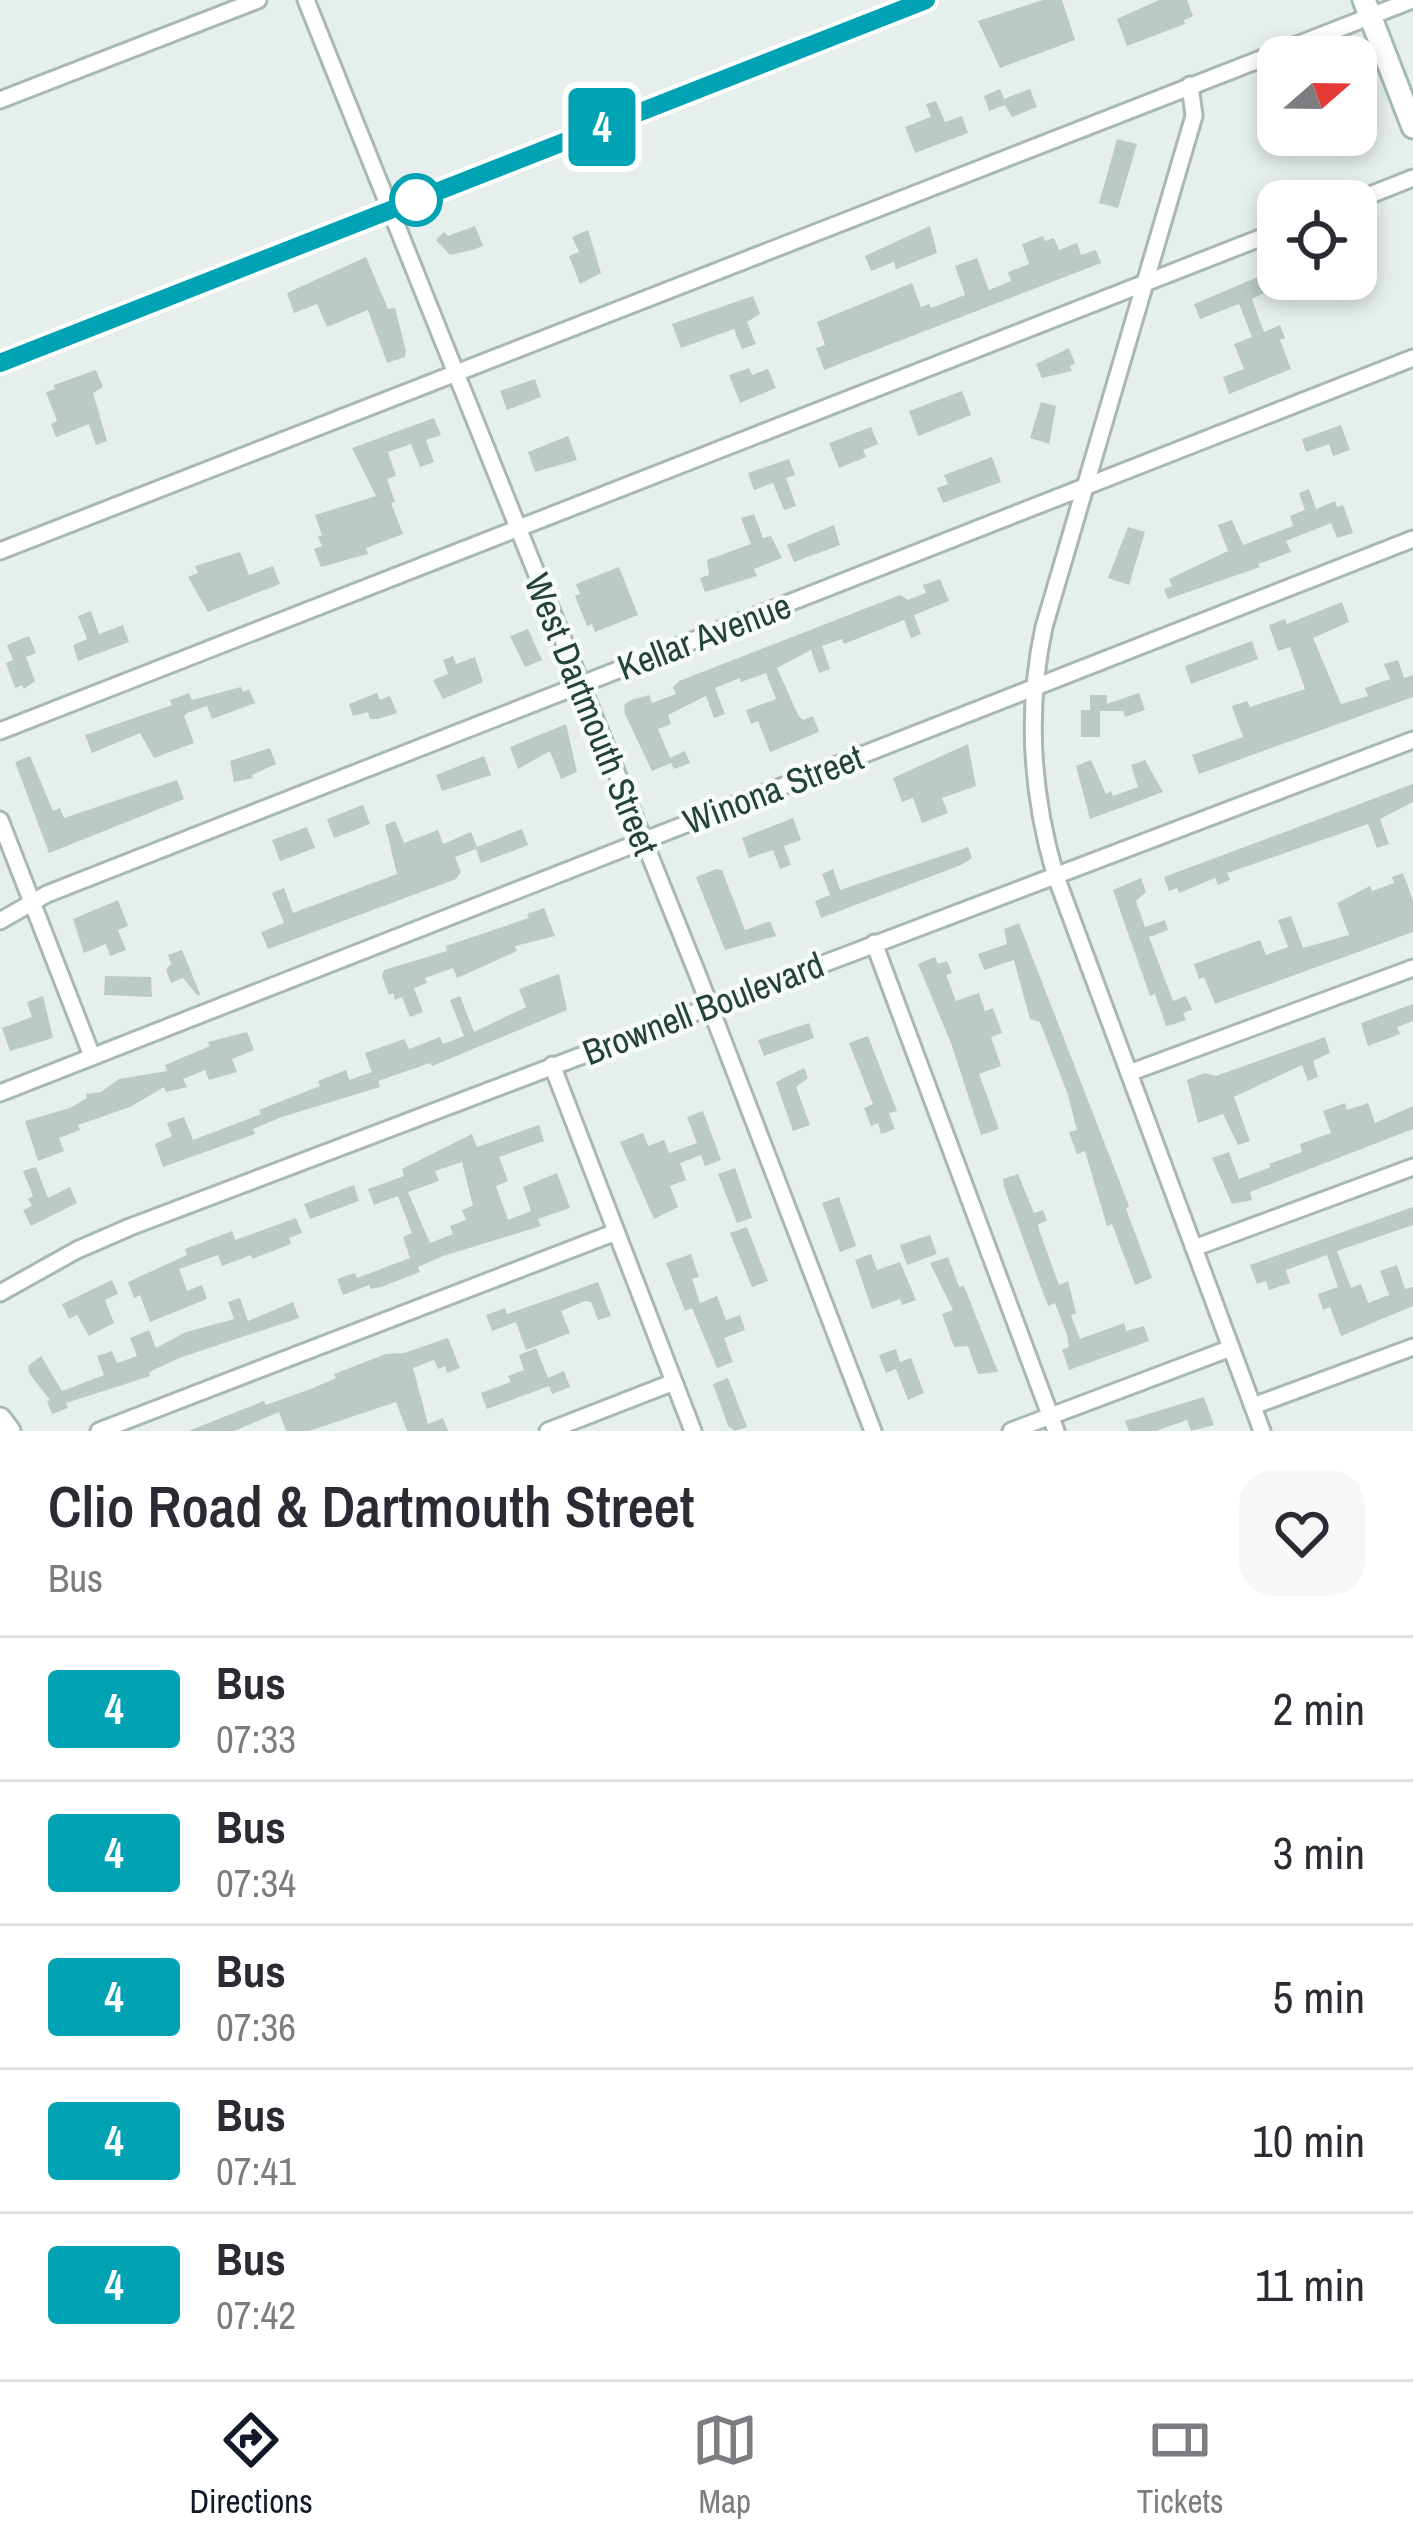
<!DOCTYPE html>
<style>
body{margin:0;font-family:"Archivo Narrow",sans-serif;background:#f7f7f7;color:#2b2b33;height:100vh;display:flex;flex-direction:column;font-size:45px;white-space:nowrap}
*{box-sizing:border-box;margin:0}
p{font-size:39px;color:#7c7c81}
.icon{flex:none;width:66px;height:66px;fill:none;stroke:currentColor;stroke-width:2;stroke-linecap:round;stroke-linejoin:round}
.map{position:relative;height:1431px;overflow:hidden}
.drawer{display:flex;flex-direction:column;background:#fff;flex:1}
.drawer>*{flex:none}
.badge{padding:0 24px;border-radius:9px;font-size:42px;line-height:78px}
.needle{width:78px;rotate:70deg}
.tools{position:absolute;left:1257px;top:36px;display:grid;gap:24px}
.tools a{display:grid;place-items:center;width:120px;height:120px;border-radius:24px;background:#fff;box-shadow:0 6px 18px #0003;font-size:60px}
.map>.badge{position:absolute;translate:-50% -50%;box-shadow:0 0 0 6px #fff}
.round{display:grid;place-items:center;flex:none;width:126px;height:126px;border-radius:36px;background:#f7f7f7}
.summary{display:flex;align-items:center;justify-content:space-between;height:204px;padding:0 48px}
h1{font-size:57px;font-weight:600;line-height:90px}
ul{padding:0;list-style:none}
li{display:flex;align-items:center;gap:36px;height:144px;padding:0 48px;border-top:3px solid #e1e1e2}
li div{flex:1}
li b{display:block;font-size:45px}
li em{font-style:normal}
li .badge{min-width:132px;font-weight:700;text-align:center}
.menu{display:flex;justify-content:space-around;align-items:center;height:168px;border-top:3px solid #e1e1e2;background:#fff;font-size:33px;color:#7c7c81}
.menu a{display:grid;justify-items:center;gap:6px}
.menu .selected{color:#111827}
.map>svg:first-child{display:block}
</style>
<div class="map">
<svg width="1413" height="1431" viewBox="0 0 1413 1431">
<rect width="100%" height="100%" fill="#e6efeb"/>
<g fill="#bbcac4" fill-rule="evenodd">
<path d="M1043,0H1062L1075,40L1000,68L978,21Z"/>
<path d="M1159,0H1187L1193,16L1184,20L1185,24L1127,46L1117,19Z"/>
<path d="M1000,89L1004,99L1030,89L1037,107L1012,117L1005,105L989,111L984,96Z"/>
<path d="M936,101L945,122L962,116L968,133L915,153L905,127L931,117L926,104Z"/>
<path d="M1117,139L1137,144L1118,208L1099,203Z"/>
<path d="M475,226L483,246L472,250L450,255L436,240L444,232L448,236Z"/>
<path d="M930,226L937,253L896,269L894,262L871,271L865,256Z"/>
<path d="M588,230L601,273L580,284L569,256L579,252L572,237Z"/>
<path d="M1043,236L1045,241L1054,238L1059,250L1077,243L1081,255L1096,250L1101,263L824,370L816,348L825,345L817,322L912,283L921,307L929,304L931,308L965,295L955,266L977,258L989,290L1011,281L1008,272L1029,264L1022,244Z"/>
<path d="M366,257L388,309L395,308L406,351L405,357L387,363L368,310L327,327L317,304L294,313L287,293Z"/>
<path d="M1258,277L1264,293L1252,299L1264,332L1280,325L1285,338L1280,340L1291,369L1229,394L1223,377L1244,369L1234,344L1252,337L1239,304L1200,319L1194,304Z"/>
<path d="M753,296L760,314L747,322L756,344L742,349L734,329L681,348L672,324Z"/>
<path d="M1069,348L1075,364L1070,366L1072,371L1042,378L1036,364Z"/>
<path d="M749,368L752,375L768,369L776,388L740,403L729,375Z"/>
<path d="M96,370L103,387L93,393L107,441L96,445L89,424L56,437L51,424L57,421L46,392L55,389L54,385Z"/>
<path d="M535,379L541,397L507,410L500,391Z"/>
<path d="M962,391L971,415L918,436L909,411Z"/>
<path d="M1041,402L1056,406L1049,444L1030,438Z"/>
<path d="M434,418L441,435L426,440L434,462L420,467L411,444L388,452L396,476L387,479L395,502L391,503L403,534L366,548L368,554L321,567L314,549L322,546L318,537L322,535L315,515L376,496L352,448Z"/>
<path d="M1341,425L1350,450L1333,456L1329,444L1306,452L1302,439Z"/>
<path d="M871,427L878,444L863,450L866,457L839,468L829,443Z"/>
<path d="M568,436L577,460L535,472L528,452Z"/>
<path d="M992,457L1001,482L943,503L937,488L948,484L944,475Z"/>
<path d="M789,459L795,475L786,478L796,506L784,510L773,483L754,490L748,473Z"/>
<path d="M1309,489L1316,509L1335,501L1337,507L1343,505L1353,533L1337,538L1331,523L1286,541L1291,552L1258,564L1260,567L1168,599L1164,589L1172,586L1169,579L1228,551L1218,525L1232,520L1243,545L1293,526L1290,516L1305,510L1299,493Z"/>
<path d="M754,514L763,538L771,536L782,558L754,569L757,576L705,592L700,578L709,575L707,560L751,544L741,518Z"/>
<path d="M834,525L840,545L794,562L787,545Z"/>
<path d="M1128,527L1145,532L1129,585L1108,578Z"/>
<path d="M240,552L249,575L273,566L280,584L208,612L188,577L198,573L195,566Z"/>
<path d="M619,567L638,615L595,632L592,624L587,626L575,596L580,594L576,584Z"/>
<path d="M940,579L949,601L914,615L921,634L911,638L904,620L844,644L842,639L822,646L830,669L819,673L811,650L777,668L798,715L803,720L813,716L819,732L770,752L758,721L751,724L746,710L776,699L766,673L741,682L740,678L715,688L725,714L714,718L706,696L668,715L671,724L658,729L670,758L685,751L690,763L674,769L671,763L652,771L625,714L624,705L631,700L649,695L652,703L676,694L673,687L679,681L900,595L908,600L926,593L923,585Z"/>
<path d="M1342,602L1349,622L1313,638L1341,704L1368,696L1365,688L1390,679L1384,664L1398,660L1404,678L1413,675V697L1199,774L1192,755L1243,737L1232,706L1247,701L1250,707L1305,689L1290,647L1278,651L1269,625L1285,619L1287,624Z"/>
<path d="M91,611L99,634L123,625L129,642L78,661L73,645L87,639L78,616Z"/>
<path d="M528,629L542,660L525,667L510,636Z"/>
<path d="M29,636L36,653L26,657L35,681L24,689L22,685L15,688L6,663L13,660L7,645Z"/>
<path d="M1252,641L1258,659L1191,684L1185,666Z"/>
<path d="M453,656L456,664L475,657L483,682L443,699L433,680L448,674L443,660Z"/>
<path d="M241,687L243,692L249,689L255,703L212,719L207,706L187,713L184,716L194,743L154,758L140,733L92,753L85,735L172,705L170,700L189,693L192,700Z"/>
<path d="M377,693L380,700L390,696L397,713L378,719H370L368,712L353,716L349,704Z"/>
<path d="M1139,693L1145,710L1125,717L1123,711H1100V737H1081V710H1090V695H1107V704Z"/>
<path d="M566,724L577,772L561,779L550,751L518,769L510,747Z"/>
<path d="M968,744L976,786L942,798L948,813L922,823L913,798L902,802L893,778Z"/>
<path d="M270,748L276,764L252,775L253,778L234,782L230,761Z"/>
<path d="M30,756L53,811L60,808L64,818L177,780L184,799L49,853L15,762Z"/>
<path d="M484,756L491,775L442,791L436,775Z"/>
<path d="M1091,760L1106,794L1111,791L1113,796L1138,787L1131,765L1145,760L1163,792L1090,819L1076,766Z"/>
<path d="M1413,784V802L1380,819L1389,844L1377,848L1368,824L1236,870L1227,873L1230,880L1218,885L1215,878L1179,893L1177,888L1169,891L1164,877Z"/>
<path d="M363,805L370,824L334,838L327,819Z"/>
<path d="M793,818L801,840L784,846L791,865L780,869L773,850L749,858L742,838Z"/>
<path d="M395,821L404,843L438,830L443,844L471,832L477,847L522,829L528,845L481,863L476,849L455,857L461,872L456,879L268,949L261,932L284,923L272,893L284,888L293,913L397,874L385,825Z"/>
<path d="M307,827L315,848L280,861L272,840Z"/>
<path d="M968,847L972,858L961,865L821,918L815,901L830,895L822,874L833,869L840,890Z"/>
<path d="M716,869L722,870L745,930L770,921L776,936L725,950L696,877Z"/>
<path d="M1403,873L1413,901V932L1215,1004L1204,977L1199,979L1194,964L1260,940L1266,955L1288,947L1278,920L1291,916L1303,948L1349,935L1337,903L1370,886L1372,891L1394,883L1392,877Z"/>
<path d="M1141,878L1146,892L1136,901L1145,927L1165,920L1168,930L1149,937L1173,1001L1186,996L1192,1010L1183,1013L1186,1020L1174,1024L1166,1026L1155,994L1150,996L1113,890Z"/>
<path d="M118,900L128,926L118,930L126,950L110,956L106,944L84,953L73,919Z"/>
<path d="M544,908L555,936L515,946L517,951L457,978L453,968L425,978L427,983L414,988L423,1012L410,1017L402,997L395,1000L393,993L389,995L382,976L384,970L447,951L446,946L529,918L527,914Z"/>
<path d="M1019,923L1129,1206L1126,1209L1152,1278L1135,1285L1112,1224L1107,1226L1085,1151L1077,1154L1069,1132L1077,1130L1068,1095L1040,1022L1030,1019L1014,960L984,970L978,954L1007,944L1004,929Z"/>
<path d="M182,950L200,994L198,996L183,978L171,983L166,970L171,964L168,955Z"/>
<path d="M935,957L938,964L947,961L952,973L946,975L956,1001L979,993L985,1011L993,1008L1002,1033L991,1037L1001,1066L979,1074L999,1129L981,1135L951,1043L918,964Z"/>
<path d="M559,974L567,1010L432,1066L430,1063L378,1081L380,1087L282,1117L253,1129L255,1134L163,1167L155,1144L172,1136L167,1123L184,1117L193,1140L261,1114L259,1110L320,1086L318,1081L346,1070L349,1080L372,1072L365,1053L404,1039L409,1049L440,1037L443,1044L464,1036L450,1000L460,996L474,1032L526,1007L519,989Z"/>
<path d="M105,976L151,977L152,997L104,995Z"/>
<path d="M43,996L53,1038L10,1051L2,1028L32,1017L27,1002Z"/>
<path d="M1413,1004V1021L1397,1027L1400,1034L1368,1046L1361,1023Z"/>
<path d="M809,1023L814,1038L764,1056L758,1040Z"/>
<path d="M247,1032L254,1050L232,1059L237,1072L209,1080L205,1070L183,1079L187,1087L166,1092L164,1087L130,1107L78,1125L80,1130L59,1138L64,1151L38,1161L25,1121L70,1108L87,1098L86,1094L101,1092L119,1079L167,1071L165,1065L210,1046L208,1042Z"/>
<path d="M868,1036L897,1111L889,1113L895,1129L881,1134L878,1123L871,1126L864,1108L873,1104L849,1043Z"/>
<path d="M1325,1037L1330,1053L1313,1061L1318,1077L1308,1081L1302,1065L1234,1097L1250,1141L1238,1145L1223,1114L1198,1123L1187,1080L1205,1073L1216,1076Z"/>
<path d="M804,1068L808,1078L796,1087L810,1125L793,1131L776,1082Z"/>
<path d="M1345,1103L1347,1110L1368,1103L1375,1123L1413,1106V1129L1250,1192L1252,1200L1232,1204L1212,1158L1229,1152L1239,1179L1271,1167L1269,1164L1302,1152L1300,1144L1331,1133L1323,1111Z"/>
<path d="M703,1111L721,1160L705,1166L701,1155L680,1163L686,1180L670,1186L678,1207L654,1219L620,1142L643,1133L648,1146L664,1140L669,1153L697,1143L687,1117Z"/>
<path d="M539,1125L544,1141L499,1157L508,1181L496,1186L508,1220L531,1211L523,1187L557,1173L570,1208L538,1219L541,1226L535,1228L443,1256L418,1267L420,1272L381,1287L371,1289L369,1285L343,1295L337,1279L355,1273L357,1278L410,1258L403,1237L412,1233L398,1196L374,1205L368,1189L404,1176L402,1169L472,1134L477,1147ZM462,1162L473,1206L462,1210L466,1220L450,1226L453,1234L430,1243L408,1192L439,1181L435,1171Z"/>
<path d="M36,1167L48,1198L70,1187L77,1203L31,1226L23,1210L32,1206L28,1199L33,1196L23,1171Z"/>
<path d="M735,1168L752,1218L737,1223L718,1174Z"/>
<path d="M1018,1174L1034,1213L1043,1210L1047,1221L1038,1224L1039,1230L1059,1285L1068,1281L1076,1313L1071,1315L1080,1339L1124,1323L1126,1331L1144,1326L1149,1341L1069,1370L1062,1350L1069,1347L1067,1335L1055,1303L1048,1306L1004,1187L1003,1179Z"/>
<path d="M354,1185L359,1201L310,1219L304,1204Z"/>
<path d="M839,1197L856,1246L840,1252L822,1203Z"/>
<path d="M1413,1207V1225L1337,1251L1351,1288L1361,1284L1368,1303L1389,1295L1380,1271L1397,1265L1405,1289L1413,1287V1306L1341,1336L1330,1307L1323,1310L1318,1294L1338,1287L1327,1255L1286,1270L1290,1283L1269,1290L1266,1281L1257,1284L1250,1265Z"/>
<path d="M296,1218L302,1233L289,1238L291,1244L252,1259L251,1255L222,1266L218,1255L179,1269L187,1291L202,1285L207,1299L150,1322L140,1295L134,1298L128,1282L187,1255L185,1249L232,1231L235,1240Z"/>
<path d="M747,1227L768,1281L752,1287L730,1233Z"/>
<path d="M930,1235L937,1254L907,1265L900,1245Z"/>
<path d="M691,1254L699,1277L692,1279L700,1303L717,1296L726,1320L740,1315L745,1330L724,1338L733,1362L717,1368L692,1308L685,1311L666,1263Z"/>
<path d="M871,1254L877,1270L900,1262L916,1300L902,1305L900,1299L872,1309L855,1260Z"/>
<path d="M948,1257L959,1287L964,1286L998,1372L978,1374L968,1346L954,1347L942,1314L953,1310L930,1263Z"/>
<path d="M112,1280L118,1294L105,1300L114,1323L89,1336L77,1315L69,1319L62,1304Z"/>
<path d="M598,1282L611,1316L598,1320L591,1302L585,1301L561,1311L570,1333L526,1350L516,1322L492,1331L486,1315L505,1308L507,1314Z"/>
<path d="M240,1298L248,1321L293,1302L299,1318L179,1358L149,1372L150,1376L66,1403L68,1408L52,1414L47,1401L50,1400L29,1373L28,1366L41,1356L62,1391L104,1375L97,1356L112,1351L117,1363L137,1356L130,1338L149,1330L156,1348L186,1332L234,1319L228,1302Z"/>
<path d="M448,1338L460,1368L447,1373L445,1366L438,1369L434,1360L413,1368L428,1424L443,1418L448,1431H407L396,1402L309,1431H286L279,1412L234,1431H188L264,1401L266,1405L313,1388L336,1378L334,1374L386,1354L404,1353Z"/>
<path d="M536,1348L548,1378L564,1371L570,1387L552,1394L549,1386L487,1409L481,1393L511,1382L508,1376L524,1370L519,1355Z"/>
<path d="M896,1349L900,1362L911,1358L924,1393L908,1400L896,1369L886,1373L879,1355Z"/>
<path d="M728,1378L747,1427L735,1431L728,1426L713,1384Z"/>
<path d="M1204,1397L1214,1425L1191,1431L1187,1420L1156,1431H1129L1125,1421Z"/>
</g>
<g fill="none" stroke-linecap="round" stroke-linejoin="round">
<g stroke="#a8b8b2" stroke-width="21">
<g id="street">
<path d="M306,0L699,978L873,1431"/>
<path d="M1190,85L1194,116L1044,627C1026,710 1031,792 1055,874L1262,1431"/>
<path d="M0,100L258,0"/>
<path d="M1355,201L1413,178"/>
<path d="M0,551L1412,0"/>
<path d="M0,731L1278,231"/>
<path d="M0,820L92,1056"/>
<path d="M0,921L47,894L1413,358"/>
<path d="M874,943L1056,1431"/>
<path d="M552,1065L693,1431"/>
<path d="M1129,1073L1413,968"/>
<path d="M0,1093L1413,539"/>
<path d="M1194,1248L1413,1167"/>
<path d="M0,1293L77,1250L130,1227L1413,740"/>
<path d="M1253,1406L1413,1347"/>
<path d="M99,1431L616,1232"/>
<path d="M548,1431L674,1382"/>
<path d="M1011,1431L1231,1348"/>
</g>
</g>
<g stroke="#a4bbb3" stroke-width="27">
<g id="secondary">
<path d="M1364,0L1413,127"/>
<path d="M0,363L926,0"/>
<path d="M0,1419L9,1431"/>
</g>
</g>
<use href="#street" stroke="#fff" stroke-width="15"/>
<use href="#secondary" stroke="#fff" stroke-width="21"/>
</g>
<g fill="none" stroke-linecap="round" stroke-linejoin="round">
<g stroke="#fff" stroke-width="27">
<path id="line" d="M0,363L926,0"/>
</g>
<use href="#line" stroke="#00a3b4" stroke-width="18"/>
</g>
<circle fill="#fff" stroke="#00a3b4" stroke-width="6" cx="416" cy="200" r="24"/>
<g text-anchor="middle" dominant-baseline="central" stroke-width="9" stroke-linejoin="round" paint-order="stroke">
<g font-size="36" fill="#24423a" stroke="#f7fbf9">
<text transform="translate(704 636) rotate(-21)">Kellar Avenue</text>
<text transform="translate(592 714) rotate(68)">West Dartmouth Street</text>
<text transform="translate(773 789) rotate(-21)">Winona Street</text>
<text transform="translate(703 1008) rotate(-21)">Brownell Boulevard</text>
</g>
</g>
</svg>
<div class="tools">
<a><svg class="needle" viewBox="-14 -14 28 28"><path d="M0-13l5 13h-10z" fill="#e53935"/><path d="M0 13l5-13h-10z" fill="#7c7c81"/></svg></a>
<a><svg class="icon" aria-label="locate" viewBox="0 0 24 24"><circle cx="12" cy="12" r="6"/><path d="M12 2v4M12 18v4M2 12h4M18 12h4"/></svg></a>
</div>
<b class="badge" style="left:602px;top:127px;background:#00a3b4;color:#fff">4</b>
</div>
<section class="drawer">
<div class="summary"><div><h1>Clio Road &amp; Dartmouth Street</h1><p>Bus</p></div><a class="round"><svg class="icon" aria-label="heart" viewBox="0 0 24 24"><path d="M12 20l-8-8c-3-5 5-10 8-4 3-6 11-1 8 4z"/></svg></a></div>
<ul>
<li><span class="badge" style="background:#00a3b4;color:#fff">4</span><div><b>Bus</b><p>07:33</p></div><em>2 min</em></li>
<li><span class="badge" style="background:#00a3b4;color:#fff">4</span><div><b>Bus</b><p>07:34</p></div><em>3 min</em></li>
<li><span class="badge" style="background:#00a3b4;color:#fff">4</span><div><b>Bus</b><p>07:36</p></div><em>5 min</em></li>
<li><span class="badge" style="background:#00a3b4;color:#fff">4</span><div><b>Bus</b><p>07:41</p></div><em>10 min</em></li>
<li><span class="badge" style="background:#00a3b4;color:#fff">4</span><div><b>Bus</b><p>07:42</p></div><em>11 min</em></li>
</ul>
</section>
<nav class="menu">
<a class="selected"><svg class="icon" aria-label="directions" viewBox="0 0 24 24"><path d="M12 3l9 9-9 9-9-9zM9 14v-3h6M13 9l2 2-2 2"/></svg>Directions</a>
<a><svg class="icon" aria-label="map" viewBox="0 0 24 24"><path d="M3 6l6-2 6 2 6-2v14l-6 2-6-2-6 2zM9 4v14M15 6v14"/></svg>Map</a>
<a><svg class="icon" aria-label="tickets" viewBox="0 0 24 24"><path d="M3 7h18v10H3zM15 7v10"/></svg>Tickets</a>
</nav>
